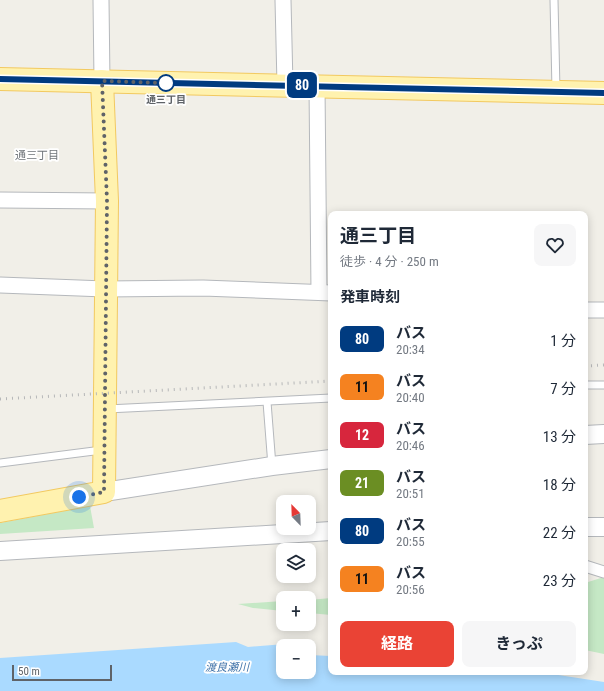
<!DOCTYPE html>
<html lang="ja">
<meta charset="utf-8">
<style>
body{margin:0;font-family:"Roboto Condensed","Noto Sans JP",sans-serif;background:#f6f6f7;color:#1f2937;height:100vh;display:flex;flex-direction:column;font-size:15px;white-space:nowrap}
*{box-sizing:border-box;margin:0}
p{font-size:13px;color:#747a83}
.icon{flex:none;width:22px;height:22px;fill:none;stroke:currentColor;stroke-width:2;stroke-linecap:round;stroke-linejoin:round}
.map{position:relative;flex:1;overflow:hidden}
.panel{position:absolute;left:328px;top:211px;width:260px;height:464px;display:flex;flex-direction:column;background:#fff;border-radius:8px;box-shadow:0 2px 10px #0003}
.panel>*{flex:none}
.badge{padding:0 8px;border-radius:6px;font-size:14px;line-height:26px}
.needle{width:26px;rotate:337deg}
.fabs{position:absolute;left:276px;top:495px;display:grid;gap:8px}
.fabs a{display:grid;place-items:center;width:40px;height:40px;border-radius:8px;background:#fff;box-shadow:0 2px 10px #0003;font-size:20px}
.scale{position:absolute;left:12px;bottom:10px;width:100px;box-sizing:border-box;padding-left:4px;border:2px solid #5f6368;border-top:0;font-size:11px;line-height:14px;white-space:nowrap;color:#5f6368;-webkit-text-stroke:3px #fff;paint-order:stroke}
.you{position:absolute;width:20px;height:20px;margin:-10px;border:3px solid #fff;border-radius:50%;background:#1a73e8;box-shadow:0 0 0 6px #1a73e833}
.map>.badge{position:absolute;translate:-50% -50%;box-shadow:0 0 0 2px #fff}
h2{padding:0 12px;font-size:15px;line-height:36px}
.round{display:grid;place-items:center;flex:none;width:42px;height:42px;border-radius:8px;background:#f6f6f7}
.head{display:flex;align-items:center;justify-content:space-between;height:68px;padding:0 12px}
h1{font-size:19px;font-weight:700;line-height:30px}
.cta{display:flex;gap:8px;margin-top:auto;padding:8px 12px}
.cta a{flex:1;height:46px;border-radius:8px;background:#ea4335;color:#fff;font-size:16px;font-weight:700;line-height:46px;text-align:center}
.cta a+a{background:#f6f6f7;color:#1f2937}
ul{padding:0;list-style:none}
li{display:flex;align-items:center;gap:12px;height:48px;padding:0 12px}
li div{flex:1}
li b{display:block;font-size:15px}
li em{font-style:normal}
li .badge{min-width:44px;font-weight:700;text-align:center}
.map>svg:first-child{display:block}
</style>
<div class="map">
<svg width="604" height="691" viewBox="0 0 604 691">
<rect width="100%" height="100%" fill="#f1efe8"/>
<g fill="#c5e8c5">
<path d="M90,506L94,528L0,534V523Z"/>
<path d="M604,577V654L585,650V583Z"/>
<path d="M331,598V615L309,613V600Z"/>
<path d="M283,601V611L253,608L238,604Z"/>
</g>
<path fill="#aadaff" d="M236,642L248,647L285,644L289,646H283V672H309V655L331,656V672H539L604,682V691H0V658Z"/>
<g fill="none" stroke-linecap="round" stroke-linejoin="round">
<g stroke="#b5b8bc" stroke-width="9">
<g id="service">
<path d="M554,0L556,90"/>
<path d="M585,385H604"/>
<path d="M267,402L272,466"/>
<path d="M107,409L331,398"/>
<path d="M0,463L102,450"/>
</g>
</g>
<g stroke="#b5b8bc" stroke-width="13">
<path id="pedestrian" d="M585,566L604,572"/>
</g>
<g stroke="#b5b8bc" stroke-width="17">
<g id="minor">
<path d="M101,0L102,81"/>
<path d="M283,0L285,85"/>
<path d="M317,86L319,292"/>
<path d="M0,200L107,201"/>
<path d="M0,285L105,289L203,288L331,293"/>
<path d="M585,310H604"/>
</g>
</g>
<g stroke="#b5b8bc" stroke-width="20">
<g id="tertiary">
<path d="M585,435L604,434"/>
<path d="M104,492L272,466L331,459"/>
<path d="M585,527H604"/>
<path d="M0,551L331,531"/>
</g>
</g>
<g stroke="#f2c960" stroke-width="24">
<g id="primary">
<path d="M0,79L604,93"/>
<path d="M0,511L104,492L107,201L102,81"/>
</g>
</g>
<use href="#service" stroke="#fff" stroke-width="7"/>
<use href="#pedestrian" stroke="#fff" stroke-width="11"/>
<use href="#minor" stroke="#fff" stroke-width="15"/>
<use href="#tertiary" stroke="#fff" stroke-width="18"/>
<use href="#primary" stroke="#fff2af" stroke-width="22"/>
<g stroke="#b6b7b8" stroke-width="3" stroke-dasharray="1 5" stroke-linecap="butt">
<path d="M585,366L604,365"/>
<path d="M0,399L331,381"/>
</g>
</g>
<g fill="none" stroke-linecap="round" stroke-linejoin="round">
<g stroke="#fff" stroke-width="9">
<path id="line" d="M0,79L604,93"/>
</g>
<use href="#line" stroke="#003b80" stroke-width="6"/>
<path stroke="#5f6368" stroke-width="4" stroke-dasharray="0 7.2" d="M79,497L104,492L107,201L102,81L166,83"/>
</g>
<circle fill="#fff" stroke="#003b80" stroke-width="2" cx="166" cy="83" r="8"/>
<g text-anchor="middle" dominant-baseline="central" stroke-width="3.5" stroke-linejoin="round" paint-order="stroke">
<g font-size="10" font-weight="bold" fill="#5f6368" stroke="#fff">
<text x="166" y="99">通三丁目</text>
</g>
<g font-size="11" fill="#70757a" stroke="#fff">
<text x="37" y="155">通三丁目</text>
</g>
<g font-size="11" font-style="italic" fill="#4174aa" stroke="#fff">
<text x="227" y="667">渡良瀬川</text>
</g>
</g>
</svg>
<div class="fabs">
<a><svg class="needle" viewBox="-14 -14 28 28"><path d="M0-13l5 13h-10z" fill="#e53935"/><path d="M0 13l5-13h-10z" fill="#747a83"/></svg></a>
<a><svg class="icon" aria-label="layers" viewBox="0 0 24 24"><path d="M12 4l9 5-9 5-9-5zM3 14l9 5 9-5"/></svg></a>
<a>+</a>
<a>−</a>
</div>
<div class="scale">50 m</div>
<div class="you" style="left:79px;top:497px"></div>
<b class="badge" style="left:302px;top:85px;background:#003b80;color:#fff">80</b>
<section class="panel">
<div class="head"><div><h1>通三丁目</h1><p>徒歩 · 4 分 · 250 m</p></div><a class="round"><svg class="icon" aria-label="heart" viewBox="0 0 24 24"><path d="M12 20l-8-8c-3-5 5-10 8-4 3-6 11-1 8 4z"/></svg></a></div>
<h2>発車時刻</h2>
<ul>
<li><span class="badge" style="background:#003b80;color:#fff">80</span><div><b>バス</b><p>20:34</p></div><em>1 分</em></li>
<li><span class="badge" style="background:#f58220;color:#111">11</span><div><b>バス</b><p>20:40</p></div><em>7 分</em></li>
<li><span class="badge" style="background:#d7263d;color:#fff">12</span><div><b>バス</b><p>20:46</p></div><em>13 分</em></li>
<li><span class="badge" style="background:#6b8e23;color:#fff">21</span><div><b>バス</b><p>20:51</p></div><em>18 分</em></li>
<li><span class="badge" style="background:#003b80;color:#fff">80</span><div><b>バス</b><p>20:55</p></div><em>22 分</em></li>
<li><span class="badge" style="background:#f58220;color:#111">11</span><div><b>バス</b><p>20:56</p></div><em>23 分</em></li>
</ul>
<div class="cta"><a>経路</a><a>きっぷ</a></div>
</section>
</div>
